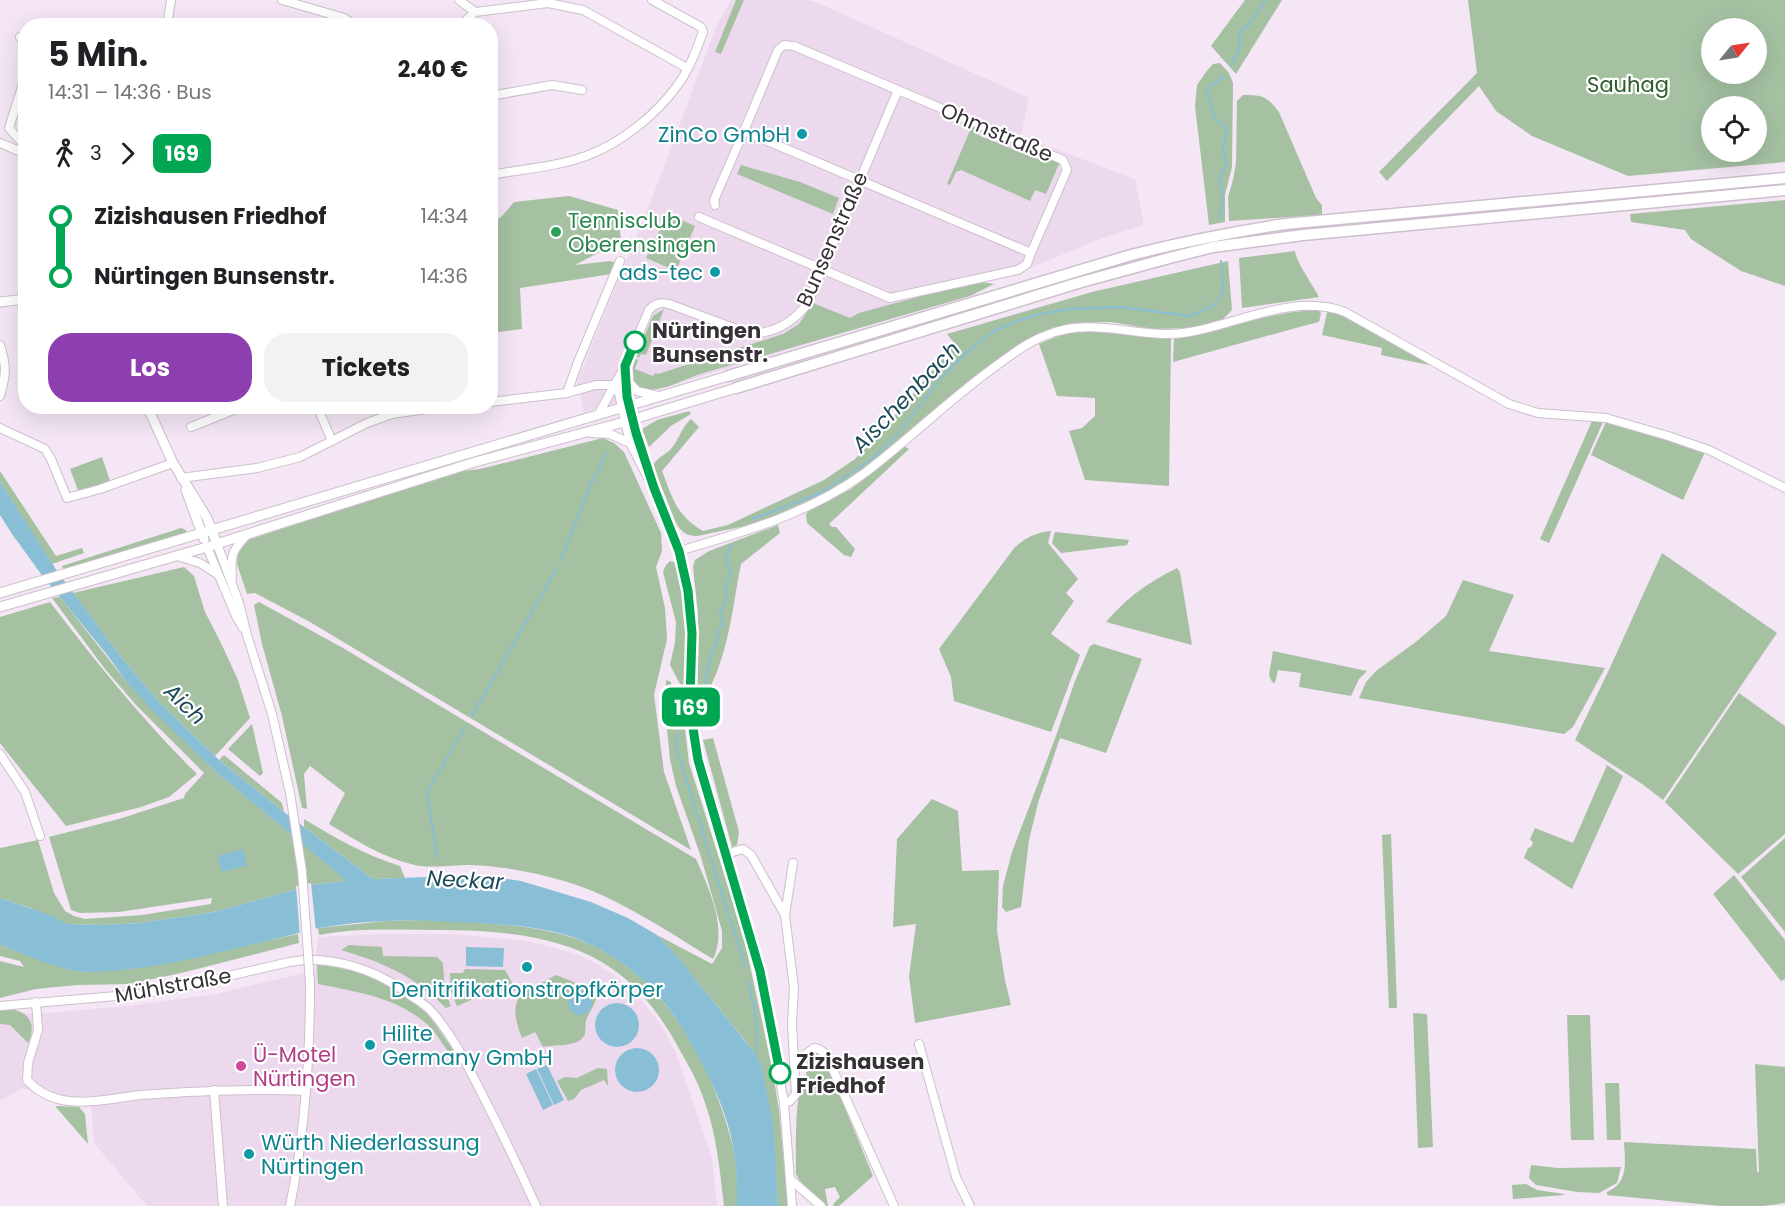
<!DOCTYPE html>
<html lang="de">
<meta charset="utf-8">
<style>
body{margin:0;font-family:Poppins,sans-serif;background:#f2f2f2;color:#202124;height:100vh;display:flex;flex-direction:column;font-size:22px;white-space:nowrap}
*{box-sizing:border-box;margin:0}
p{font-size:20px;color:#757577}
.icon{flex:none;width:33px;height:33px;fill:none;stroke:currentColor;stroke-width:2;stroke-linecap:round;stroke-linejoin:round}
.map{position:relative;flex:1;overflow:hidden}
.details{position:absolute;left:18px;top:18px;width:480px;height:396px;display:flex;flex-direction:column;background:#fff;border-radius:24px;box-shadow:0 6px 24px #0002}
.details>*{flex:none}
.badge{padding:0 12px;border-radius:9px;font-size:21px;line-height:39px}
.needle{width:39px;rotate:60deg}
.fabs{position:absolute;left:1701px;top:18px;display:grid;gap:12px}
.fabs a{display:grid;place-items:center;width:66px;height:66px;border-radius:50%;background:#fff;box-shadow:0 6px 24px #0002;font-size:30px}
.map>.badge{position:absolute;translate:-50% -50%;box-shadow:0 0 0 3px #fff}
.legs{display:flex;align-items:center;gap:9px;height:66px;padding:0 30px;font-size:20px}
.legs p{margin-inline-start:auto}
.overview{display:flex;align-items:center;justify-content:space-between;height:102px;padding:0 30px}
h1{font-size:33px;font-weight:700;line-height:45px}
.action{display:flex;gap:12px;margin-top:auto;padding:12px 30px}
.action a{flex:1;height:69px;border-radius:24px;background:#8e3faf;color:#fff;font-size:24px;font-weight:700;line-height:69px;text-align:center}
.action a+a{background:#f2f2f2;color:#202124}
ul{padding:0 30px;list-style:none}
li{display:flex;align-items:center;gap:21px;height:60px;font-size:22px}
li i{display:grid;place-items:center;width:9px;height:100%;margin:0 8px;background:currentColor}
li i::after{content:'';width:15px;height:15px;margin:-8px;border:4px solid;border-radius:50%;background:#fff}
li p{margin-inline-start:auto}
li:first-child i{background:linear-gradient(#0000 50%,currentColor 0)}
li:last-child i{background:linear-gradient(currentColor 50%,#0000 0)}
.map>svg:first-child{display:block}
</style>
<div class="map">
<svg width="1785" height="1206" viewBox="0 0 1785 1206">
<rect width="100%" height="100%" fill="#f4e6f5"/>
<g fill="#edd9ee">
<path d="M731,0H808L818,3L1029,98L1021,136L1135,179L1144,225L1103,238L1025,270L850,318L827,338L584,412L577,382L657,185L716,27Z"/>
<path d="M386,934H454L527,941L574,953L595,963L617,977L643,1002L661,1025L676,1053L712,1158L717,1206H147L94,1143L91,1106L22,1088L0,1101V1015L2,1014L48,1013L136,1005L215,994L315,970L318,937Z"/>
</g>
<g fill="#a5c1a2" fill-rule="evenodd">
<path d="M736,0H744L721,54L715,52Z"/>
<path d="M1245,0H1282L1236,74L1211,46Z"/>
<path d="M1468,0H1785V162L1628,176L1532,136L1496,111L1479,86L1387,181L1379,172L1477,73ZM1712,28H1756V74H1712ZM1712,106H1756V152H1712Z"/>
<path d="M1220,63L1229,73L1233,83L1232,167L1225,195V222L1209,225L1195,106L1197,85L1206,72L1213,64Z"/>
<path d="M1243,95C1262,95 1267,96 1279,112L1316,198L1322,205V215L1229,221L1228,197L1233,180L1236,163L1237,101Z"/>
<path d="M972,126L980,128L978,135L1037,159L1040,153L1060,162L1046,194L1035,190L1030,201L961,170L956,172L950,185L947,184Z"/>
<path d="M741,165L800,182L839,198L833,214L737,174Z"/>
<path d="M569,196L618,210L621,241L575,265L610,261L616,263L612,274L520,288L522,329L491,333L490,274L497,272L491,224L502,216L514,202Z"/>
<path d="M1785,200V286L1741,271L1691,239L1685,230L1631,222L1630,214Z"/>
<path d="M668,214L695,226L676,271L646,258Z"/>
<path d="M1295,251C1296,262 1313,285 1319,297L1242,308L1239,258Z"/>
<path d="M1228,261L1232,310L1223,319L1192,328L1153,329L1110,322L1072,323L1049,330L1024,341L971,379L860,472L832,489L776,516L745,526L697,536C687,536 681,532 676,523L653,466C656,458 665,455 671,449C680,438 681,428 691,419L699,427L662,471C673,499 676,515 703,531L728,525L824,480L855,459L886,426L955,344L947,334L1092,292Z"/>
<path d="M977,281L994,284L970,296L697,375C680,381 650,399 634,384L633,368L635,359L638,360L635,369L653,376L655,373L658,374L783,334L799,324L813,303L850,318L859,313Z"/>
<path d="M664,309L646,355L641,354L639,358L636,356L653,316Z"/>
<path d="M1318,310L1321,313L1319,322L1303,326L1173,362L1174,339C1190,336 1206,334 1221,329C1254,320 1283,311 1318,310Z"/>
<path d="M1330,310C1365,324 1398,344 1429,365L1381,355L1382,348L1322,335L1327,313Z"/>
<path d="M1086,330L1171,339L1169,486L1085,480L1069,431L1082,428L1095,416V398L1057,396L1039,344L1066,333Z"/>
<path d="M689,411L691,414L671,426L649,447L642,429L657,420Z"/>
<path d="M1592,421L1603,422L1549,543L1540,539Z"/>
<path d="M1606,422L1636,430L1705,452L1683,500L1591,455Z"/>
<path d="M603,438L614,443L624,452L661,533L662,551L656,567L665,608L667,639L654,695L664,772L691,850L310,622L255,593L247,594L237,564L238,549L248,540L455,472L480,469Z"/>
<path d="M904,446L909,449L829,524L832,527H836L855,549L851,557L844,555L807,523L806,514L810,510L851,489L871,474Z"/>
<path d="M102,457L110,481L79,493L70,469Z"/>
<path d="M0,471L56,556L82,548L84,553L52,564L0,482Z"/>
<path d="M778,525L780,533L741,564C734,598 731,633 719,666C713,685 700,703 697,723L698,614L693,567L695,560L709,551Z"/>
<path d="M181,528L186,530V533L64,571L62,566Z"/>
<path d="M1051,531L1048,543L1078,579L1066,593L1074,601L1051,634L1080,655L1051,732L954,701L951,677L939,649L1015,547C1027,537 1035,533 1051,531Z"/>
<path d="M1055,532L1129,540L1127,545L1061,553L1052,543Z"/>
<path d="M1662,553L1777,633L1663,800L1642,784L1575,740L1608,672Z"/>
<path d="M670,561L677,563L685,608L686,687L680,684L670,665L675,642L676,622L663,572L666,565Z"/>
<path d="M184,567L194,576L205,612L220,641L238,680L250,718L215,756L160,703L118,653L73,593Z"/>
<path d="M1177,568L1180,572L1192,645L1106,622C1128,596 1148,583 1177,568Z"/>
<path d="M1463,580L1514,595L1489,651L1605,668L1573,727L1564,734L1359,698L1366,682L1376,671L1417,641L1446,616Z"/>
<path d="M60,597L125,680L215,771L348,881L312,885L214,912L140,923L103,925L68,924L30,908L0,898V848L38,840L54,893L65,911L74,916L85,919L142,915L211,904L212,898L119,912L80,913L71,910L49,837L119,819L184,798L185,794L204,773L136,705L105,669L52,598Z"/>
<path d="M50,602C96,662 143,721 197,774L169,797L141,807L66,826L3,747L0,743V617Z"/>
<path d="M259,602L343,648L696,859C709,889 728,928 713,959C667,931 616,896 564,881C533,872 501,866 470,865C453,865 426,869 411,864C382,857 355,840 329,824L345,793L310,766L304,774L307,809L302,808L282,716L262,644L254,605Z"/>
<path d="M1094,644L1142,659L1106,753L1060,738L1038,803L1029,840L1021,907L1006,912L1002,907L1003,886L1012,852L1056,736L1075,681L1090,646Z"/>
<path d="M1273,651L1367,671L1359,679L1351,696L1299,687L1301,673L1278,670L1275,683L1272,682L1269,675Z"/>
<path d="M666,680L671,682L674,707L685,729L689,763L743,934L772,1067L779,1110L788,1206H778L776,1177L761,1064C749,1044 733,1026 718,1007C698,983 679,958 657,935L712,964L722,948V931L701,857L676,786L670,759L665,709Z"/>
<path d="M1739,693L1785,726V834L1738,874L1665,802Z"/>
<path d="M252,724L263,773L260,776L228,749Z"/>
<path d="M713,738L739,832L737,845L732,847L703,740Z"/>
<path d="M224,755L282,803L284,812L219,760Z"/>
<path d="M1607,765L1623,776L1572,889L1524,858L1528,848L1531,847L1533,843L1530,839L1535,828L1573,843Z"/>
<path d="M932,799L958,811L962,871L999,870L997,931L1005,980L1011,1005L915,1023L909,976L916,924L893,927L897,839Z"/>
<path d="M304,819C335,838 365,855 400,866L405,878L373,879L304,827Z"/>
<path d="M1391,834L1397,1008H1389L1382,835Z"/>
<path d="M1785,838V932L1741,877Z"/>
<path d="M1734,875L1785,940V979L1781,981L1713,894Z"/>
<path d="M430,920C478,923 528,923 574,938C660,966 711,1061 732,1143C738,1163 737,1185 737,1206H724C720,1172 717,1136 705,1103C700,1086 691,1070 682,1054C655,1003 623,965 566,946C526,933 483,930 441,930C400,930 359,927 319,935L318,928L385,921Z"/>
<path d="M298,934L299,943L181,973L129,984L77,985L36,989L0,998V961L24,967L20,961L0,956V945L70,970L87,972L130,969L179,960Z"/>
<path d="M349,945L382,947L383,956L437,957L443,963L445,992L451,1006L446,1008C414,976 385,963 341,950Z"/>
<path d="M317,965C362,969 396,981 428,1015C438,1026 446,1041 455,1053L450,1055C444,1046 438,1036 431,1028C401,998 358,992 318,984Z"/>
<path d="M465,969L505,970L516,990L513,991H492L457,1006L451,991L450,973H463Z"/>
<path d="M556,975L594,990L597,994C596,1005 589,1011 586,1021C585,1026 586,1032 584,1036C577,1048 553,1044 543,1047L535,1032L522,1038C516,1023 510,1004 524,992Z"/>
<path d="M10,1009C30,1012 37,1025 28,1043L10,1025L0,1024V1011Z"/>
<path d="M1413,1013L1427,1014L1433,1147L1418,1148Z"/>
<path d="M1567,1015H1590L1594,1140H1571Z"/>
<path d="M815,1052L819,1053L826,1062L873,1176L839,1206H834L833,1204L840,1197L835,1187L825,1189L828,1206H827L799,1180L796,1174C796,1147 795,1120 799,1093C800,1085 798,1077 799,1069L800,1079L807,1078L806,1072L812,1070L806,1062L807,1057Z"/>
<path d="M1755,1064L1785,1067V1203L1763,1206H1721L1607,1195V1192C1629,1183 1625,1162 1624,1142L1756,1149L1757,1172H1759Z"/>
<path d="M598,1068L607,1069L608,1086L604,1080L581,1090L574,1099L568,1101L557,1081L565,1077L577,1078Z"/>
<path d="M1605,1083H1619L1621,1140H1607Z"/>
<path d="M55,1106L79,1107L85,1114L88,1144Z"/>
<path d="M1531,1165L1558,1168L1621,1167L1617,1183L1599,1193L1577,1192L1536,1185L1529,1178Z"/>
<path d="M1526,1184L1537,1190L1564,1194V1195L1513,1199L1512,1185Z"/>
</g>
<g fill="#89bfd6">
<path d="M0,482L57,571L118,653L160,703L219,760L284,812L373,879L480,875L521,881L591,902L628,918L657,935L675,954L730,1022L755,1054L761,1064L773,1122L778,1206H737C737,1186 737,1166 733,1146C726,1107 706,1070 687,1036C663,993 623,955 575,938C537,925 496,924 457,922C411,919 364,920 319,928C304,931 289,936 274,939C214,954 150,971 88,972C62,972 25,954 0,945V898L47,914L68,924L103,925L140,923L214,912L312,885L347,881L215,771L152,710L125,680L108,656L41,574L12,534L0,515Z"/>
<path d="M243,849L247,865L222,872L218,856Z"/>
<path d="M466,947L504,948L503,967L466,966Z"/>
<circle cx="580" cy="1003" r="12"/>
<circle cx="617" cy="1025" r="22"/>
<circle cx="637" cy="1070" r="22"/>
<path d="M547,1065L564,1100L554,1105L537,1069Z"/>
<path d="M536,1069L553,1105L543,1110L526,1074Z"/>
</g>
<path fill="#f4e6f5" d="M311,883L316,932L300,936L296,886Z"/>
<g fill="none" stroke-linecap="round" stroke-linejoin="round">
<g stroke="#89bfd6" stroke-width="2">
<path d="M1231,66L1240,47L1239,35L1244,27L1248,26L1266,0"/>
<path d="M1220,219L1223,195L1219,178L1226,166L1223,148L1227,128L1215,119L1207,93L1210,86L1225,76"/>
<path d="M753,519L821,493L873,458L898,434L941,378L967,352L994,331L1012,323L1036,315L1070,309L1118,307L1191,316L1214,305L1222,295L1223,284L1221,261"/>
<path d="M560,562L591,484L607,452"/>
<path d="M701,704L711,654L717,642L718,630L723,624C716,607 722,613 726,600C728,594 724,589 726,584C726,581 729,578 731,575L726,557L731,545"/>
<path d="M472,716L557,568"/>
<path d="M678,733L676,747L745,966"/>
<path d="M437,858L427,792L465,727"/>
<path d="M439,871L440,880"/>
<path d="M748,981C753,1005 761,1031 755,1055"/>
</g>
<g stroke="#cdbfcd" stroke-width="10">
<g id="minor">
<path d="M282,0L344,18L356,26"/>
<path d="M459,0L475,12"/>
<path d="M167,26L171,0"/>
<path d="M460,26L475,12L548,3L583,10L687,68"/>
<path d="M20,37L26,38"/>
<path d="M784,45L794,46L1063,160L1067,170L1031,253L744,131L778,50Z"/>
<path d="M24,81L9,128L26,147"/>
<path d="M490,96L552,85L582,90"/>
<path d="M0,143L26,154"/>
<path d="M490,175C522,169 556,167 586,156C621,143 655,116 677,86C689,70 696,51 703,32L701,27L652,0"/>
<path d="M715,205L714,200L744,131"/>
<path d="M699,217L890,298L1018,270L1027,264L1031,253"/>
<path d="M0,345C7,366 6,375 0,396"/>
<path d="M625,366L627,397L636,433L654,488L679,551L688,591L692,633L690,699L694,735L707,793L745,916L766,997L784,1103L792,1206"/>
<path d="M626,379L637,391L658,396"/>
<path d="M615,385L619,394L630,443L648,478"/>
<path d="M567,393L578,362L620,261"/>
<path d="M490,402L567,393L595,385H615"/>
<path d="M317,406L332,441"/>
<path d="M598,415L625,366L649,310C656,303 660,302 669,304L750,334C775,333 793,323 808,303L898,90"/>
<path d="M191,427L243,406"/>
<path d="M0,428L45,449L51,459L67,498L100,489L173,463"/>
<path d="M591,433L610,434L630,443"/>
<path d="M181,478L257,468L300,457L367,423L392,414L448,406"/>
<path d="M217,544L239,603L247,635L272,714L290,793"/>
<path d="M207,547L236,616L243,628"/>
<path d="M679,551C744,532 811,513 866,472C912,437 953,396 1000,363C1015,352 1030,341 1047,335C1095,315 1142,341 1190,332C1241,323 1294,293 1345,312L1509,404L1538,413L1606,418L1668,436L1709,450L1785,488"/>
<path d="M177,556L200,563L217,574"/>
<path d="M232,578C230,556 232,550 247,535"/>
<path d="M0,754L25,792L40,836"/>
<path d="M726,854L743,849L751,855L785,915L794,988L792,1024L796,1094L790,1101L784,1103"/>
<path d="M785,915L793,863"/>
<path d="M36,1002L38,1030L28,1063L27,1080C36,1090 48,1097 62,1100C87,1105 115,1098 140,1095C195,1091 251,1088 306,1091"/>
<path d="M0,1006L139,994L168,990L289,962C298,961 308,959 317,960C351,962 383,975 410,995C417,1000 426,1005 432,1012C453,1036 468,1066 482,1094C501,1131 519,1168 536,1206"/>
<path d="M919,1044L956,1177L970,1206"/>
<path d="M795,1059L802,1057L814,1048L819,1049L826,1054L894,1206"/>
<path d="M214,1090L223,1206"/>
<path d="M790,1179L821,1206"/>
<path d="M290,1206C305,1133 310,1058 310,983"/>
</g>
</g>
<g stroke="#cdbfcd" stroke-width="11">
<g id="major">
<path d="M0,302L26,299"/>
<path d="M147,406L173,463L207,518L217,544"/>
<path d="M186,490L204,539"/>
<path d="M0,593L728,376"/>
<path d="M0,607L207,547L475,462L624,422L736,388"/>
</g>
</g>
<g stroke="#cdbfcd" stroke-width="13">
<g id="highway">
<path d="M728,376L1131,255C1182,242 1233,232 1285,224L1785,178"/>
<path d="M736,388L1078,283L1173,257L1213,247L1303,235L1785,190"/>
</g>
</g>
<use href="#minor" stroke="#fff" stroke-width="8"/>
<use href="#major" stroke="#fff" stroke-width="9"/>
<use href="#highway" stroke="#fff" stroke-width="10"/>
<g stroke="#cdbfcd" stroke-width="10" stroke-linecap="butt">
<path id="minor-bridge" d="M290,793L302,871L310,983"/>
</g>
<use href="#minor-bridge" stroke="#fff" stroke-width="8"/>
</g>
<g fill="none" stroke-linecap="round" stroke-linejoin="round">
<g stroke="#fff" stroke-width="14">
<path id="line-1" d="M635,342L625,366L627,397L636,433L654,488L679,551L688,591L692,633L690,699L694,735L698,760L760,971L780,1073"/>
</g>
<use href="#line-1" stroke="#00a651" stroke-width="9"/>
</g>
<g fill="#0f9aa8" stroke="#fff" stroke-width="2">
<circle cx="802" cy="134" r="6"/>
<circle cx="715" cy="272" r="6"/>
<circle cx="527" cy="967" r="6"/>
<circle cx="370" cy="1045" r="6"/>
<circle cx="249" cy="1154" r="6"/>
</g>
<circle fill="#2e9e5b" stroke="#fff" stroke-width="2" cx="556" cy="232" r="6"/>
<g fill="#fff" stroke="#00a651" stroke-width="3">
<circle cx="635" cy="342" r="10"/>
<circle cx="780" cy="1073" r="10"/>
</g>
<circle fill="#d1479c" stroke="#fff" stroke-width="2" cx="241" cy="1066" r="6"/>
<g text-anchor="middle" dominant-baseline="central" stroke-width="4.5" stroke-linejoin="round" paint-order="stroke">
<g font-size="21" fill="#2c5c29" stroke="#fff">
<text x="1628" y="84">Sauhag</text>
</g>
<g font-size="21" fill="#363136" stroke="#fff">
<text transform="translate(997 132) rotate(23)">Ohmstraße</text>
<text transform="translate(832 239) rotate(-66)">Bunsenstraße</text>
<text transform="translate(173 985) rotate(-10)">Mühlstraße</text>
</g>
<g font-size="21" fill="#0d838f" stroke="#fff" text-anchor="end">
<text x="790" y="134">ZinCo GmbH</text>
<text x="703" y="272">ads-tec</text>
<text x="527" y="989" text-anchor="middle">Denitrifikationstropfkörper</text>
<text x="382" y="1033" text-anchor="start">Hilite<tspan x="382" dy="24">Germany GmbH</tspan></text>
<text x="261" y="1142" text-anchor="start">Würth Niederlassung<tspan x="261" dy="24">Nürtingen</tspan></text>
</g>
<g font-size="21" fill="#27864d" stroke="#fff" text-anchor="start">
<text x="568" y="220">Tennisclub<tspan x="568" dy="24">Oberensingen</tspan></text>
</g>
<g font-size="21" font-weight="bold" fill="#363136" stroke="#fff" text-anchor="start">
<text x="652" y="330">Nürtingen<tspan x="652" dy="24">Bunsenstr.</tspan></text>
<text x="796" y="1061">Zizishausen<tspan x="796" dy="24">Friedhof</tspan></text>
</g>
<g font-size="21" fill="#b23c85" stroke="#fff" text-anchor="start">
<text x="253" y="1054">Ü-Motel<tspan x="253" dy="24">Nürtingen</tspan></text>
</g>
<g font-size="22" font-style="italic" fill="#1d4a5b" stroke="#fff">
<text transform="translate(906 397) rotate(-46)">Aischenbach</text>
<text transform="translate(185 704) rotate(44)">Aich</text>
<text transform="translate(465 880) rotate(3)">Neckar</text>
</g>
</g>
</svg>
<div class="fabs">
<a><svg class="needle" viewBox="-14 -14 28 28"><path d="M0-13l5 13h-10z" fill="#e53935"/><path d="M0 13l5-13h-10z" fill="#757577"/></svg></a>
<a><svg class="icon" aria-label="locate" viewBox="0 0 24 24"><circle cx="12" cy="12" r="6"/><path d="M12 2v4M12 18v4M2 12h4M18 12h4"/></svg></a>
</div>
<b class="badge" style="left:691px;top:707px;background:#00a651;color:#fff">169</b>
<section class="details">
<div class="overview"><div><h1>5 Min.</h1><p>14:31 – 14:36 · Bus</p></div><b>2.40 €</b></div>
<div class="legs"><svg class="icon" aria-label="walk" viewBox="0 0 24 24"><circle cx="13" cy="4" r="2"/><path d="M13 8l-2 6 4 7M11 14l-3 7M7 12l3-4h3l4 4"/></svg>3<svg class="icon" aria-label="forward" viewBox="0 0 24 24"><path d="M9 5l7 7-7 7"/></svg><b class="badge" style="background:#00a651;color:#fff">169</b></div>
<ul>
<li><i style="color:#00a651"></i><b>Zizishausen Friedhof</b><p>14:34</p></li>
<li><i style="color:#00a651"></i><b>Nürtingen Bunsenstr.</b><p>14:36</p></li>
</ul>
<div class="action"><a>Los</a><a>Tickets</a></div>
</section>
</div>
